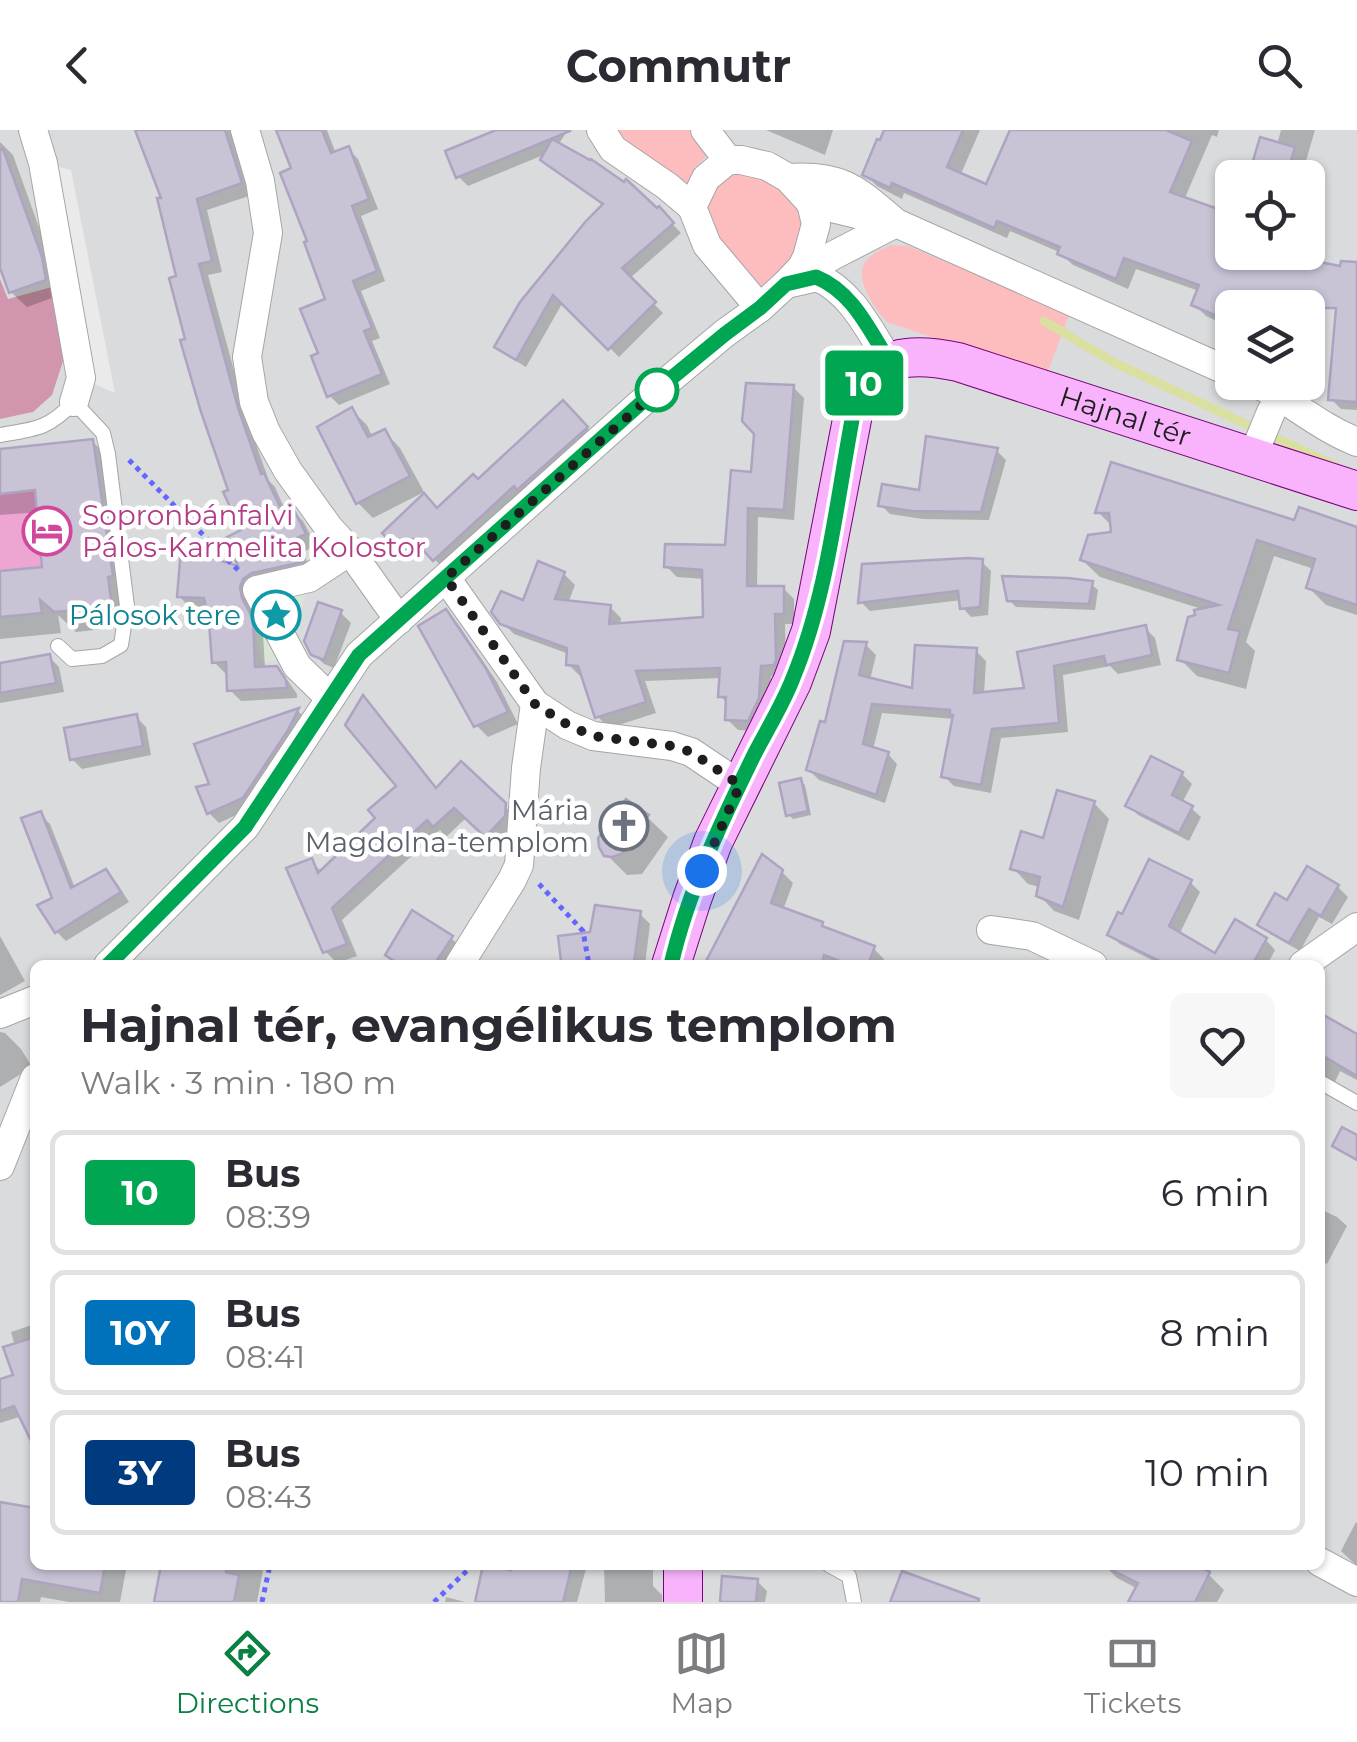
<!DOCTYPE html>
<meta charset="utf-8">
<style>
body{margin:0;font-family:Montserrat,sans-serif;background:#f7f7f7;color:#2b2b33;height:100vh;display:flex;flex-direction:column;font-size:38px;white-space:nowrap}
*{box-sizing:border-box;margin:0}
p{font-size:32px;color:#7c7c81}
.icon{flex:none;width:55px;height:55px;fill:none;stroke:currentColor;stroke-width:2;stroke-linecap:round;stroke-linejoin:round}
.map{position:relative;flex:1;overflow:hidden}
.drawer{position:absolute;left:30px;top:830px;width:1295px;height:610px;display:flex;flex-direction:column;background:#fff;border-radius:15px;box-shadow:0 2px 8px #0004}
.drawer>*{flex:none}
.badge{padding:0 20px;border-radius:8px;font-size:35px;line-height:65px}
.controls{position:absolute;left:1215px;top:30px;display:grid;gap:20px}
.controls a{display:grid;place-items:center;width:110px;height:110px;border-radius:15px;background:#fff;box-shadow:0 2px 8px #0004;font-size:50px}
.you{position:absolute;width:50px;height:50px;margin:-25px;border:8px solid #fff;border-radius:50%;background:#1a73e8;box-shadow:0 0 0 15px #1a73e833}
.map>.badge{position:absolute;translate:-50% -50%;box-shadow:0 0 0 5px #fff}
.round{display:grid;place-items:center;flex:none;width:105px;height:105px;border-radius:15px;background:#f7f7f7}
.headline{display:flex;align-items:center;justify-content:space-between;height:170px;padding:0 50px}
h1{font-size:48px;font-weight:700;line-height:75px}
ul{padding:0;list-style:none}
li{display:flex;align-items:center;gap:30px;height:125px;margin:0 20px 15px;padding:0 30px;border:5px solid #e1e1e2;border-radius:15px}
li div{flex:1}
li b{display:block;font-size:38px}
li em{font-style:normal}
li .badge{min-width:110px;font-weight:700;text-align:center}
header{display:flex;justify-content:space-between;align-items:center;height:130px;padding:0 50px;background:#fff;font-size:45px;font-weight:700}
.menu{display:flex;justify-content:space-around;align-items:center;height:140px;border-top:2px solid #e1e1e2;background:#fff;font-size:28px;color:#7c7c81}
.menu a{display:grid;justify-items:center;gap:5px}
.menu .active{color:#0b8043}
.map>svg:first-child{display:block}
</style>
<header><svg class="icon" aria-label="back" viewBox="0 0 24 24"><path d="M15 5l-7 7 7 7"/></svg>Commutr<svg class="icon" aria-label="search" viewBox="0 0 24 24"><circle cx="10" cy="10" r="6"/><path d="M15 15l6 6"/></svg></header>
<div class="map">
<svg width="1357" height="1472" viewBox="0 0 1357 1472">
<rect width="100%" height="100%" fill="#eae3ef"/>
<path fill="#dadbdc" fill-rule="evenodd" d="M0,0H1357V1472H0V289L33,282L8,169L0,149ZM1232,48H1308V122H1232ZM1232,178H1308V252H1232ZM35,835H1320V1435H35Z"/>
<path fill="#eda5d1" d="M35,360L42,437L0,441V364Z"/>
<path fill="#d195ad" d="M0,149L8,169L52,157L64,228L52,265L33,282L0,289Z"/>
<g fill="#fdbdbf">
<path d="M607,0H708L719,14L695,37L688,66Z"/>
<path d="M722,17H755L786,32L813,86L785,145L759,159L708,113L698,42Z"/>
<path d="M891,115L908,116L1070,183L1046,246L887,192C876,180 855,152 864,134C869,125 882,119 891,115Z"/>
</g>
<path fill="#eaeaea" d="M43,33L71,40L115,263L81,248Z"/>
<path fill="#d9e5d7" d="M309,448L303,474L283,529L262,532L254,497V465Z"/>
<g fill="#0003">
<path d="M138,0H235L252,65L207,80L222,142L208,145L248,292L269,351L275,357L286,382L291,379L303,391L316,416L303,422L312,443L250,469L252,482L263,503L265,539H276L288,551L297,564V568L241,571L230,560L229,543H225L214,532L209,478H190L179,466L242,440L245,401L188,211L164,69Z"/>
<path d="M279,0H327L336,24L348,19L358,29L378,79L361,86L385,151L361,161L380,208L372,211L390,254L339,275L329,265L322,224L328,170L310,112L294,40Z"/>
<path d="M503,0H568L558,15L659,80L681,103L629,149L663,183L619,227L563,172L526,237L506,225L497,216L605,75L552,39L543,30L546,24L468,56L458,46Z"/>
<path d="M766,0H833L825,25Z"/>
<path d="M887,0H980L960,46L987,58L1012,0H1219L1217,7L1212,5L1184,70L1232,87V122H1278L1254,178H1232V198L1206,186L1194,174L1199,161L1136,139L1128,159L1073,135L1059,122L1010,101L1007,108L904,63L902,69L877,56L865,44Z"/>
<path d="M1281,0H1315L1301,48H1251L1277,15Z"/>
<path d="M0,12L13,25L56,145L60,165L27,177L11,162L0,131Z"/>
<path d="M1357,135V280L1341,279L1331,269Z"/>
<path d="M793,257L804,268L794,390L758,387L757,459L783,458L794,469V494H785L786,542L785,545L771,546L769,579L759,601L738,600L727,589L728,574L720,566L721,548L645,551L656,583L609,598L598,587L584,546L579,545L568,534L569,524L514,504L502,492L564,444L575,455L568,473L610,477L621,488L620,496L705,490V449L677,447L666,436L727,417L753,344Z"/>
<path d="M563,273L593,304L525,364L522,361L441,436L420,414L407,426L385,403L437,381L478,353Z"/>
<path d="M351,280L367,295L373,308L385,302L400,318L424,362L373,388L358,373Z"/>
<path d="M92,311L113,332L131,496L76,502L58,485L61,503L0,509V444L45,440L40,382L0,385V321Z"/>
<path d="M997,321L1006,330L989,390L923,389L890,384L881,375L921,363Z"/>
<path d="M1098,382L1357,399V485L1326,475L1308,457L1314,439L1274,426L1246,512L1255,521L1246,559L1197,546L1180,529L1205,480L1100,447L1082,430L1113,404V397Z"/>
<path d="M982,432L991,441L988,485L971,487L962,477V470L870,481L861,472Z"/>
<path d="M1091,454L1098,460L1095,480L1016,477L1009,470Z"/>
<path d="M446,482L458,494L497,552L518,594L488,607L476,595Z"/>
<path d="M341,483L351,493L334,538L324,534L313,523Z"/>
<path d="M1145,498L1155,508L1161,535L1118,544L1110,536L1063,545L1068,602L1001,608L991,663L954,656L944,646L955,589L882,583L873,620L888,624L897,634L885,673L819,650L809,640L827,596L866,515L876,525L870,550L915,561L976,521L986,531L984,564L1027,560L1020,523Z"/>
<path d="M49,527L59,537L64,562L0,573V535Z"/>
<path d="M364,569L437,660L461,635L516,687V698L498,717L467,687L446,707L440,700L342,790L357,826L337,833L326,822L311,731L322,742L379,688L399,656Z"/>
<path d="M298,581L307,590L253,677L219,693L209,683L212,655L198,615Z"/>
<path d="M136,587L146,597L151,625L82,639L72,629Z"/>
<path d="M1182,644L1192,654L1182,673L1191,678L1201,687L1189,711L1138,685L1129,675Z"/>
<path d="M800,651L805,655L811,685L793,689L789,685Z"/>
<path d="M1094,673L1109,689L1079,790L1054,781L1039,765L1040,757L1028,754L1013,738Z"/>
<path d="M40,684L50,694L75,758L106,742L116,752L129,772L66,811L56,801L55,769Z"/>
<path d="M647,687L668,707L642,744L627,745L606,724Z"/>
<path d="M1308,740L1338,757L1348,767L1332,794L1319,787L1300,821L1270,804L1260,794L1288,774Z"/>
<path d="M782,742L793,753L783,780L822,794L829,802L873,818L884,829L882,835H708Z"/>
<path d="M1190,752L1200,762L1179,805L1216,826L1266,810L1275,820L1267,835H1162L1120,814L1110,805Z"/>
<path d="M640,784L650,794L645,835H569L564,830L593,804Z"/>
<path d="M0,806L25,851L0,865Z"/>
<path d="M451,808L461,817L450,835H398L388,825Z"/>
<path d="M1320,885L1357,906V950L1340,941L1335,952L1326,951L1320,957Z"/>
<path d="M0,902L5,903L21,919L32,937L0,957Z"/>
<path d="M1320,1079L1337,1087L1347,1096L1327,1134L1320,1130Z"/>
<path d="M35,1194V1282L0,1293V1252L16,1246L15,1216L11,1202Z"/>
<path d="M0,1374L35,1381V1435H127L120,1472H69L41,1467L40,1472H0Z"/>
<path d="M1356,1392L1357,1393V1436L1341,1421Z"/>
<path d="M164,1435H264L257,1472H157Z"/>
<path d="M515,1435H587L577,1472H506Z"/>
<path d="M604,1435H653V1456L662,1465V1472H605Z"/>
<path d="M1104,1435H1205L1210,1440L1208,1444L1224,1460L1217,1472H1138V1459L1117,1448Z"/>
<path d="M757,1451L767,1461L765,1472H722Z"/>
<path d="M446,1467L465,1472H445Z"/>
</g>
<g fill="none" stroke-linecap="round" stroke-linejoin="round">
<path stroke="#d9e0a0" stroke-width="9" d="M1044,191L1113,232L1336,336"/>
</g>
<g fill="#c9c3d6" stroke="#aea4c2" stroke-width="2.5">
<path d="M135,0H225L242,53L197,69L212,131L199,134L238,278L261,344L264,343L282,381L292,376L306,404L293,410L302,432L252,443L243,449L240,457L242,468L253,489L255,537L277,536L286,550L287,558L227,561L226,532L212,533L209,492L204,468L177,467L181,419L238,436L225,408L241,400L223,362L228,360L201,282L180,210L185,209L169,148L176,146L157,68H161Z"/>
<path d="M276,0H322L331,23L349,16L369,69L352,76L377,141L353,151L372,198L364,201L382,244L327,267L311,226L318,223L300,179L325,169L304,112L307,111L280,43L291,38Z"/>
<path d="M496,0H570V1L456,48L445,21Z"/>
<path d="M884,0H963L947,37L986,54L1010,0H1166L1192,11L1170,62L1232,84V122H1246L1281,138L1284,125L1340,136L1341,131L1357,132V272L1328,270L1336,178H1232L1231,192L1191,175L1199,155L1124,128L1116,149L1057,124L1060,117L997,91L994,98L892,53L890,58L862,45L877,9L880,10Z"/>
<path d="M1260,7L1295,17L1286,48H1248Z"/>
<path d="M552,9L590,30L591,29L624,52L626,49L657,78L659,76L674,93L622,138L656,172L608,220L553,165L516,230L494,217L520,172L586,91L603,74L540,30Z"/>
<path d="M3,19L42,127L46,150L9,163L0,138V20Z"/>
<path d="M746,253L794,255L784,380L748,378L747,456H784V484H775L776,530L774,535L761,536L759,568L748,591L725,590L726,567H718L720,538L636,541L646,572L595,588L578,536L566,535L567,518L500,494L491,482L501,461L523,470L538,431L565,442L555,469L611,475L609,494L703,487L702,440L664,437L665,414L725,415L731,340L751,342L754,304L742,291Z"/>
<path d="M563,270L588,297L517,360L514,356L433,431L413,409L399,421L382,403L424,363L437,378L473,344L478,349Z"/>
<path d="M352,277L368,307L385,299L410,346L356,374L317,297Z"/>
<path d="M926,306L998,318L981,382L912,381L878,376L882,354L919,360Z"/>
<path d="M93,309L113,446L108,447L112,477L54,482L40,470L42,483L0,487V441L42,437L35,360L0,364V319Z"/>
<path d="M1111,332L1294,390L1299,377L1357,397V475L1306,458L1315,429L1257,410L1228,499L1240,501L1229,543L1177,530L1188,487L1195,485L1194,480L1219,475L1080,430L1088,405L1111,402L1109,383H1095Z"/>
<path d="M968,428L983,429L980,477L960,479L958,461L858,473L862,434Z"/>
<path d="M1002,446L1068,448L1093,451L1089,474L1007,471Z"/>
<path d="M318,472L342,480L324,530L311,525L304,511Z"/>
<path d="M446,479L485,537L508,582L474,597L418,496Z"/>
<path d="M1146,495L1152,525L1106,535L1104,526L1054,536L1059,593L992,599L981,655L941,647L953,585H950V580L872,574L863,614L889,622L876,665L806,640L820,591L825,592L844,511L867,512L859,545L912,558L915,515L977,518L974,563L1024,558L1017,522Z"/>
<path d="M50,524L56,553L0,563V533Z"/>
<path d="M363,565L436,658L461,631L506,673L505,686L485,707L454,678L433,697L427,690L332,778L347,814L323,823L286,738L312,728L318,743L375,688L368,680L396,656L345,595Z"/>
<path d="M299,578L288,600L243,668L207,684L196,657L209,654L194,614Z"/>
<path d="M137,584L143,616L70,630L64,598Z"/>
<path d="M1151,626L1183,642L1172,665L1193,676L1179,703L1125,676Z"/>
<path d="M801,648L808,681L786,686L779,653Z"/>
<path d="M1057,660L1095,671L1063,777L1036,766L1040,747L1010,739L1021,701L1043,708Z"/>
<path d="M626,669L649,685L621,724L612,727L604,726L599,717L598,708Z"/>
<path d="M41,681L71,758L106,739L121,762L55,803L37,775L52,768L21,688Z"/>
<path d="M762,724L783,740L771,773L823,792L822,796L875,816L868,835H850L824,825L822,835H704Z"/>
<path d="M1149,729L1192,750L1169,796L1215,823L1235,789L1267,808L1252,835H1168L1107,805L1118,782L1122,784Z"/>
<path d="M1307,736L1339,755L1321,786L1309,779L1289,813L1257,795L1275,763L1287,770Z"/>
<path d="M595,775L641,781L634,832L561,831L558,806L590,802Z"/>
<path d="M412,780L453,806L434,835H400L385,825Z"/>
<path d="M1320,883L1357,904V946L1320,924Z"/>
<path d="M1342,997L1357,1005V1030L1332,1016Z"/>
<path d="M35,1207V1319L14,1276L0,1281V1249L13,1245L3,1217Z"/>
<path d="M0,1372L35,1378V1435H105L100,1463L22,1449L18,1472H0Z"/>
<path d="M161,1435H227L226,1442L239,1445L234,1472H154Z"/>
<path d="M483,1435L511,1440L513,1435H572L563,1472H475Z"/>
<path d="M1102,1435H1196L1210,1442L1195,1472H1128L1138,1453Z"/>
<path d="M902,1441L979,1469V1472H890Z"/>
<path d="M722,1446L758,1449L756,1472H720Z"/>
</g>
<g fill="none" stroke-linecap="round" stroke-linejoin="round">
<g stroke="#a5a5a5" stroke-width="16">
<g id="lane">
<path d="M0,305C36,299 48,299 74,272L103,303L108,324L127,476L121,515L102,526L72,529L58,516"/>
<path d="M1320,952L1357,973"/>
<path d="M829,1435L849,1446L854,1472"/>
</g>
</g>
<g stroke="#a5a5a5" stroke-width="30">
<g id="street">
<path d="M33,0L43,33L81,248L74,272"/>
<path d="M245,0L260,51L268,103L247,227L254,272L266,302L288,341L329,398L350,421L399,490"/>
<path d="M601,0L613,19L667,56L692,77"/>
<path d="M705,0L728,30"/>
<path d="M788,48C842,44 857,60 896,93L1232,243"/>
<path d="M811,73L889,92"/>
<path d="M796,148L832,126L896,93"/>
<path d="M786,154L817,147C852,162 869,200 889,231"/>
<path d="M1254,252C1290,270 1319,297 1357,312"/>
<path d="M1252,328L1271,282"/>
<path d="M446,448L535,574L567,595L593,606L672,616L691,622L740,655"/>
<path d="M329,567L297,536L257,460L309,448L350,421"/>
<path d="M991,800L1032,806L1093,835"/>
<path d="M108,835L245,697L359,525L640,274L725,203L760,178L786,154L802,137L807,127L816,94L811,73L788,48L767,36L741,30H728L706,48L692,77L707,115L760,178"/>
<path d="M459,835L512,750L519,735L526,638L535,574"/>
<path d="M1303,835L1357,797"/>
<path d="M0,884L35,870"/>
<path d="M0,1036L35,948"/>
<path d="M1320,1432L1357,1452"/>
</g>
</g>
<g stroke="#790079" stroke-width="40">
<g id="secondary">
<path id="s1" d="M671,835L692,769L713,712L792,552L811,501L855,274C874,223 911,222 958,232L1357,361"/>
<path d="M683,1472V1435"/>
</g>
</g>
<g stroke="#6466ff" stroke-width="5" stroke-dasharray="5 5" stroke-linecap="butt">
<path d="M129,330L238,440"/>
<path d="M539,754L583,801L589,835"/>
<path d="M262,1472L270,1435"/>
<path d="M434,1472L473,1435"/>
</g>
<use href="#lane" stroke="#fff" stroke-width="14"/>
<use href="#street" stroke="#fff" stroke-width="28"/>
<use href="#secondary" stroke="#f9b3fd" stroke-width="38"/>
</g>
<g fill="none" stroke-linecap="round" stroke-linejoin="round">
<g stroke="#fff" stroke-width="22">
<path id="line" d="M108,835L245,697L359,525L640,274L725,204L760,178L786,154L816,147C853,162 869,200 889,231C871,242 862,253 855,274C837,365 829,461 793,548C783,574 768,598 755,623C722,690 688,761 671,835"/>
</g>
<use href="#line" stroke="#00a651" stroke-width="15"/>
<path stroke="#1e1e1e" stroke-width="10" stroke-dasharray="0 18" d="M657,260L669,250L446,448L535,574L568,595L593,606L672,616L691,622L740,655L702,741"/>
</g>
<defs>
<g id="hotel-ring" transform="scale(2.5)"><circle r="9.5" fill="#fff" stroke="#d1479c" stroke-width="1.5"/><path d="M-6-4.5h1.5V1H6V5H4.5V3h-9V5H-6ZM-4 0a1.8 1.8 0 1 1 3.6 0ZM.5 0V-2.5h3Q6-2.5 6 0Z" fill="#d1479c"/></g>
<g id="sight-ring" transform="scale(2.5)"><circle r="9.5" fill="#fff" stroke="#0f9aa8" stroke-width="1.5"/><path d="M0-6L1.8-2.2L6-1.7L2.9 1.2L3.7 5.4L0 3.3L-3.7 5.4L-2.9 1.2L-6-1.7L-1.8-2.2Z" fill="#0f9aa8"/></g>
<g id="church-ring" transform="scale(2.5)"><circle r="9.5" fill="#fff" stroke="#6b7280" stroke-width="1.5"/><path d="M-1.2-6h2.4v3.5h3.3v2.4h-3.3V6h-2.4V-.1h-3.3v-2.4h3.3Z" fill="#6b7280"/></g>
</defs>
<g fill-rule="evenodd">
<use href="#hotel-ring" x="47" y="401"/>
<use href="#sight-ring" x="276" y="485"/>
<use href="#church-ring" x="624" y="696"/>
</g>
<circle fill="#fff" stroke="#00a651" stroke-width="5" cx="657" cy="260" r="20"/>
<g text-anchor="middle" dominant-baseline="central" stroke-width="9" stroke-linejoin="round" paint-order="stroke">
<g font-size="28" fill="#1e1e1e" stroke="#fff">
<text stroke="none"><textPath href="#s1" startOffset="895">Hajnal tér</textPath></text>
</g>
<g font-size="28" fill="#b23c85" stroke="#fff" text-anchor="start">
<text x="82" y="385">Sopronbánfalvi<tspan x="82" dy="32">Pálos-Karmelita Kolostor</tspan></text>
</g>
<g font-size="28" fill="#0d838f" stroke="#fff" text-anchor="end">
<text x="241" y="485">Pálosok tere</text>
</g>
<g font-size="28" fill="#5b616d" stroke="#fff" text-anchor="end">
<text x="589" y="680">Mária<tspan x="589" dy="32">Magdolna-templom</tspan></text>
</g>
</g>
</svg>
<div class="controls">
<a><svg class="icon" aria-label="locate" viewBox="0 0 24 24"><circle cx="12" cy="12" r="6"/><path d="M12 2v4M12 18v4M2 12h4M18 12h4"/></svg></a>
<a><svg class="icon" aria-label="layers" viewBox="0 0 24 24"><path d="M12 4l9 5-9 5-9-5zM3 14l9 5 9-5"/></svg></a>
</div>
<div class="you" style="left:702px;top:741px"></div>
<b class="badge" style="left:864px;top:253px;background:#00a651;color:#fff">10</b>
<section class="drawer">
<div class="headline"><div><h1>Hajnal tér, evangélikus templom</h1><p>Walk · 3 min · 180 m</p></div><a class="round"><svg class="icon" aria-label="heart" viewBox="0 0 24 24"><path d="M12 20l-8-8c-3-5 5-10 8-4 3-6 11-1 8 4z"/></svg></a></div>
<ul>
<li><span class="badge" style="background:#00a651;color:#fff">10</span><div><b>Bus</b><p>08:39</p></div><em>6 min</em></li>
<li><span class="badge" style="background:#0072bc;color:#fff">10Y</span><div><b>Bus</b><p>08:41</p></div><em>8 min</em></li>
<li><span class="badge" style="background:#003b80;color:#fff">3Y</span><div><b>Bus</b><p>08:43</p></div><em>10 min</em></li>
</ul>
</section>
</div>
<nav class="menu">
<a class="active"><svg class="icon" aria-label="directions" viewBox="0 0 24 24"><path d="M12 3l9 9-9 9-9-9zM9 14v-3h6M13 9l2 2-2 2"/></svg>Directions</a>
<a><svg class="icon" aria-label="map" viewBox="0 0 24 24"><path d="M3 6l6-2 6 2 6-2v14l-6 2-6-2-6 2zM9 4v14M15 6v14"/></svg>Map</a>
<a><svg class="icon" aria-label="tickets" viewBox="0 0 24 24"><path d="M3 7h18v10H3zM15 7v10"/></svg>Tickets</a>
</nav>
